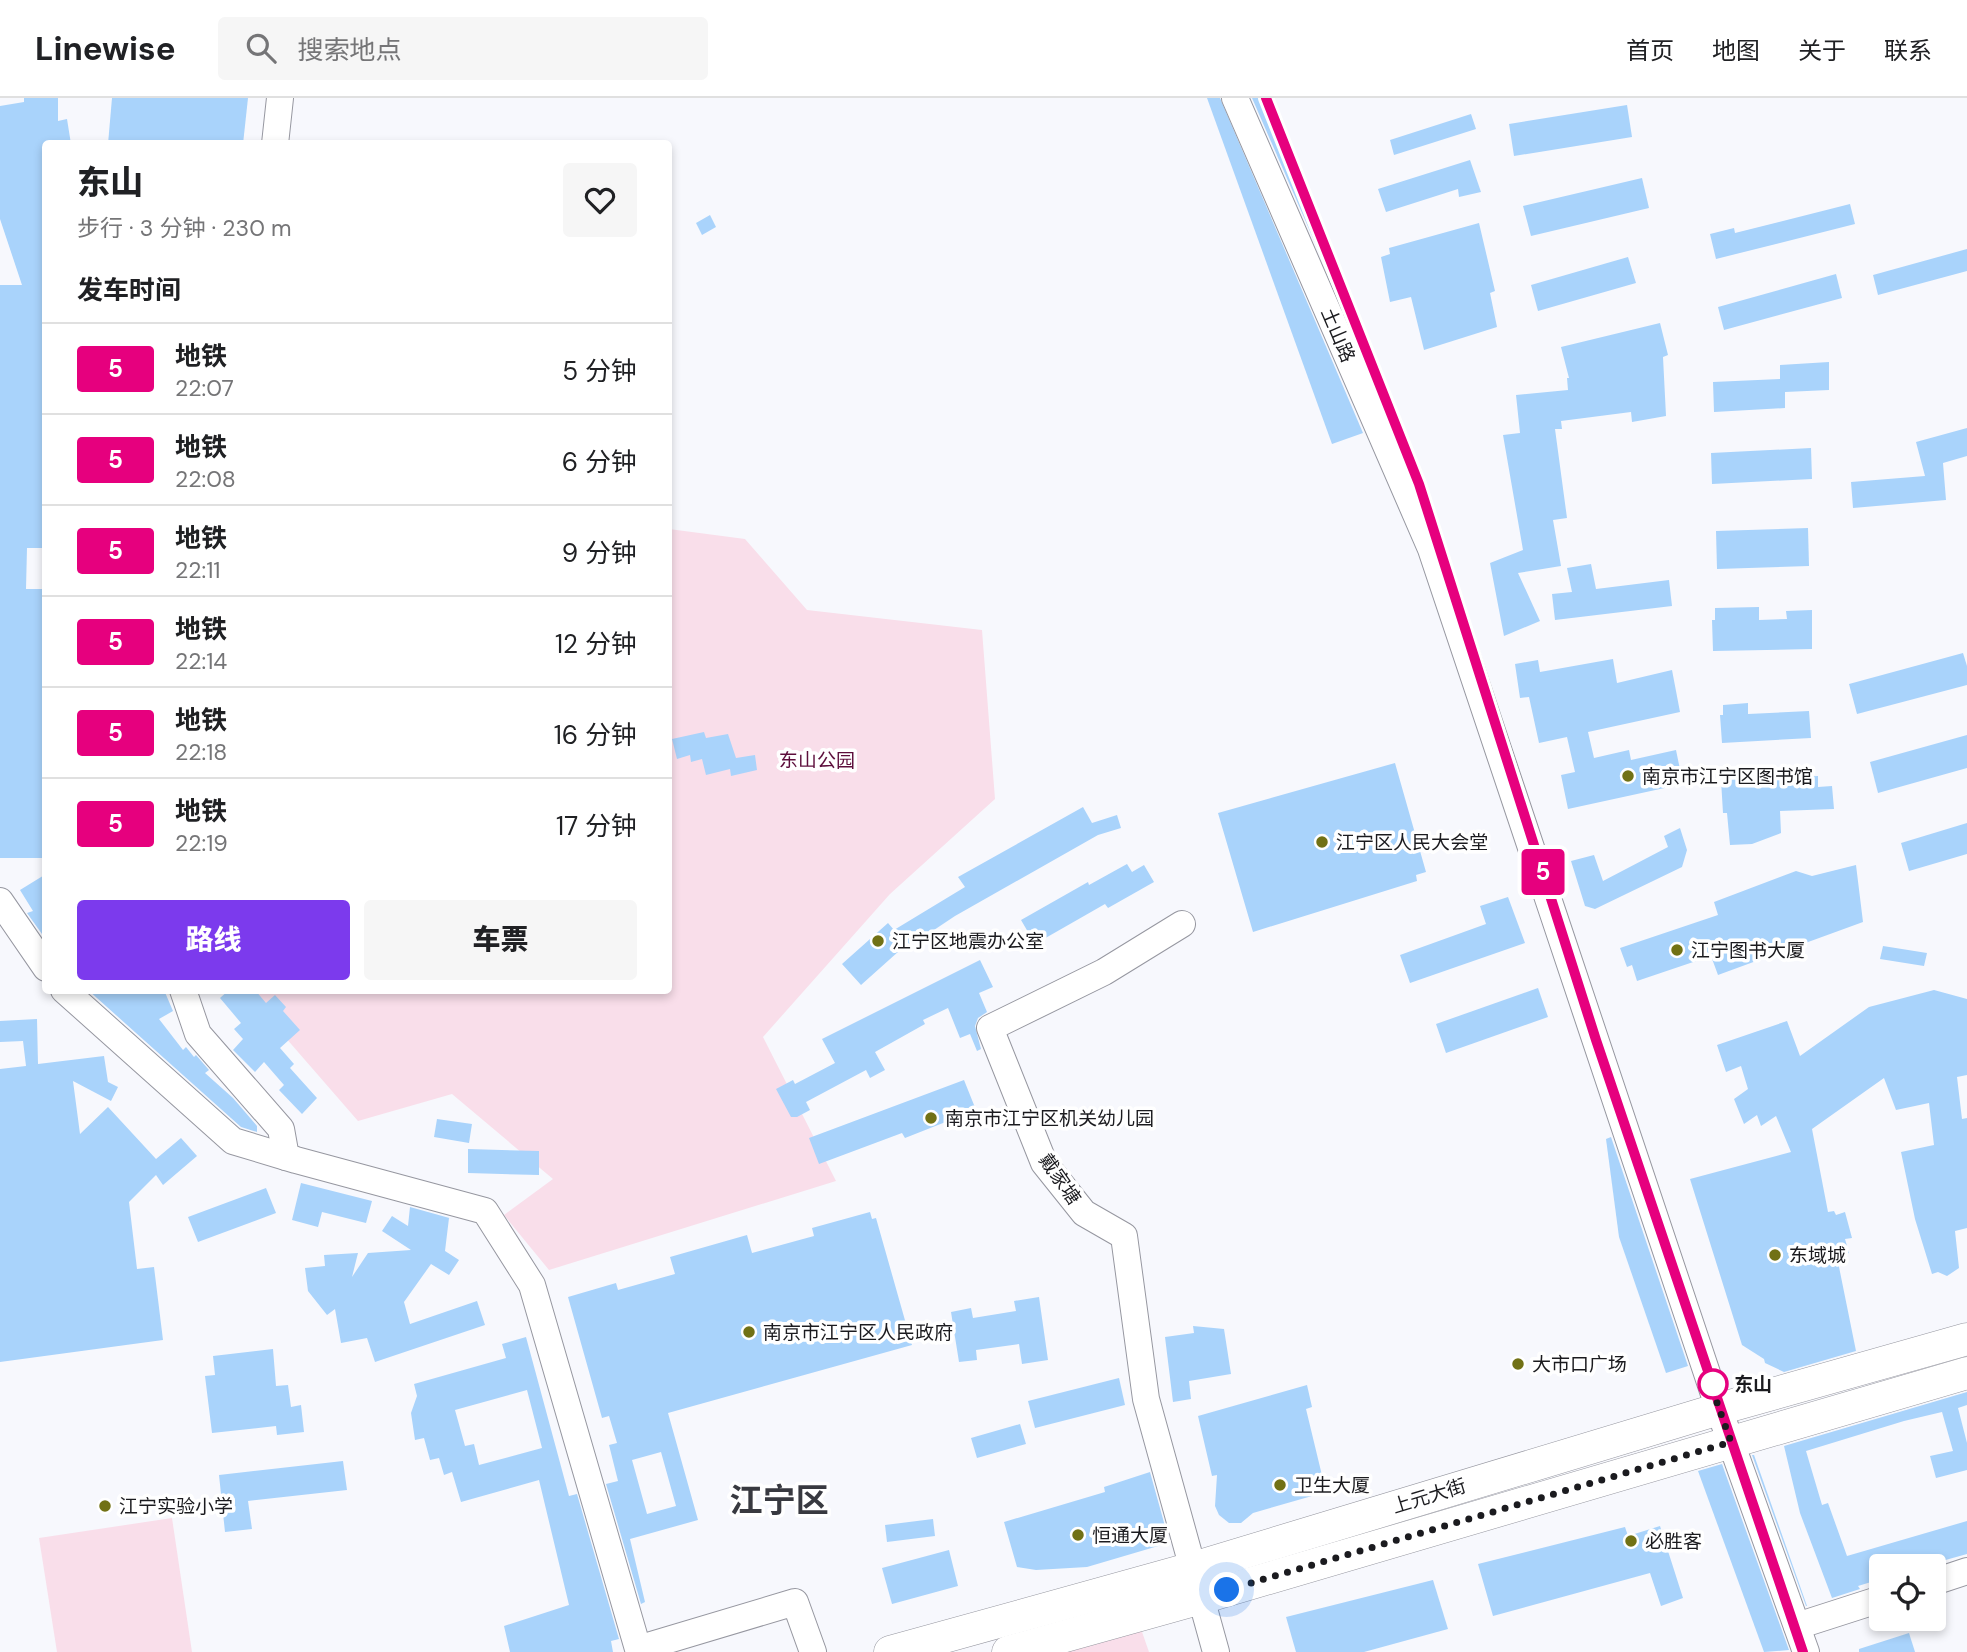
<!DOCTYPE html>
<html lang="zh">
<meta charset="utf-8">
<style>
body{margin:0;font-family:"DM Sans","Noto Sans SC",sans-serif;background:#f6f6f6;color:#202124;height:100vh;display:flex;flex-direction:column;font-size:26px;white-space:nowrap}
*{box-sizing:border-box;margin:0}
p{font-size:23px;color:#757577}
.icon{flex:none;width:38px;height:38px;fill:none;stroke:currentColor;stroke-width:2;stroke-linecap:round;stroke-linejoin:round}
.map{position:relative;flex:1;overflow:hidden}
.sheet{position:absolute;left:42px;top:42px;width:630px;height:854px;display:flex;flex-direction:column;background:#fff;border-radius:7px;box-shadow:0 4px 10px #0003}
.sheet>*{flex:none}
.badge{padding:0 14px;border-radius:5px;font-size:24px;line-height:46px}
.buttons{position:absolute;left:1869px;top:1456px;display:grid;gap:14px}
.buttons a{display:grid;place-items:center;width:77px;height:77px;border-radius:7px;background:#fff;box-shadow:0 4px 10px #0003;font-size:35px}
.you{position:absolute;width:35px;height:35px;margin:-18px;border:5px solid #fff;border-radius:50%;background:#1a73e8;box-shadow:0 0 0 10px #1a73e833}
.map>.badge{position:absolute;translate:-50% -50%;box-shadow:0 0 0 4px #fff}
h2{padding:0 35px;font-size:26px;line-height:63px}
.round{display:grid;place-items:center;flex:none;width:74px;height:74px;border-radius:7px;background:#f6f6f6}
.summary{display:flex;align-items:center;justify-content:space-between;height:119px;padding:0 35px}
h1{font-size:33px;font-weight:800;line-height:52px}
.cta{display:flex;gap:14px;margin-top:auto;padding:14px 35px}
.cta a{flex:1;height:80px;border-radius:7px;background:#7c3aed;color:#fff;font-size:28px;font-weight:800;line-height:80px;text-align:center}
.cta a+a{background:#f6f6f6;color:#202124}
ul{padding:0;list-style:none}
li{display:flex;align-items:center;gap:21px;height:91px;padding:0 35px;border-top:2px solid #e0e0e0}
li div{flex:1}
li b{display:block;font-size:26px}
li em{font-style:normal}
li .badge{min-width:77px;font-weight:700;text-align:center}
header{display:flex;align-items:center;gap:42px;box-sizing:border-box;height:98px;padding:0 35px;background:#fff;border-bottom:2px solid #e0e0e0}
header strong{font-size:33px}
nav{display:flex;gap:38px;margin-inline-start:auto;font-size:24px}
.search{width:490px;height:63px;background:#f6f6f6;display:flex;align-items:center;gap:18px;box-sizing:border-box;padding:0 24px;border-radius:7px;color:#757577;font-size:26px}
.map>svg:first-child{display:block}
</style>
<header>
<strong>Linewise</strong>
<div class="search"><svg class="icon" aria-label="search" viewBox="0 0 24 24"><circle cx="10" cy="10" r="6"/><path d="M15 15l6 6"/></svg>搜索地点</div>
<nav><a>首页</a><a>地图</a><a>关于</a><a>联系</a></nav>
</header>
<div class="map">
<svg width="1967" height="1554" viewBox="0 0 1967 1554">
<rect width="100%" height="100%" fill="#f7f8fd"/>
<g fill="#f9deea">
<path d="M669,431L745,441L807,512L982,532L995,701L890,796L763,939L836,1083L549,1172L504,1117L553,1081L452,996L358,1023L245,893L668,892Z"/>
<path d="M172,1420L192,1554H57L39,1440Z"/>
<path d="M1141,1531L1149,1554H1057Z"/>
</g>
<g fill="#a9d3fb" fill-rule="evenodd">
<path d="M24,0H58V23L67,21L71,46H46V450H27L26,491H46V760H0V187H22L0,121V8L24,4Z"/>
<path d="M112,0H248L243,46H108Z"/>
<path d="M1207,0H1220L1363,335L1332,346Z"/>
<path d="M1252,0H1271L1397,323L1393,324Z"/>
<path d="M1627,7L1632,39L1514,58L1509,26Z"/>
<path d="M1471,16L1476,31L1394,57L1390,42Z"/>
<path d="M1470,62L1481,94L1459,99L1458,91L1386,114L1378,91Z"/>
<path d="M1642,80L1649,110L1531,138L1523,108Z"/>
<path d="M1850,106L1855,126L1716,161L1710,136L1734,130L1735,135Z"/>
<path d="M710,117L716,129L702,137L696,125Z"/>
<path d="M1479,125L1495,193L1490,195L1497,229L1424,252L1411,199L1390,204L1381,159L1390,156L1389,150Z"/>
<path d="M1967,151V173L1878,197L1873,177Z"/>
<path d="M1628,159L1636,185L1538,213L1531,187Z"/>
<path d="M1836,176L1842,200L1724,232L1718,209Z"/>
<path d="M1660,225L1668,257L1663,259L1666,318L1632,324L1631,314L1561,323L1562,331H1555L1567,420L1553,422L1561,468L1518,475L1540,523L1504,538L1490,465L1523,452L1503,337L1520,335L1516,297L1568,292L1567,280H1569L1561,249Z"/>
<path d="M1829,264V292L1785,294V310L1714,314L1713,284L1780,281V267Z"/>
<path d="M1967,330V358L1943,365L1946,402L1853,410L1851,384L1925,378L1916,344Z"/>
<path d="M1811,350L1812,381L1712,386L1711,355Z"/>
<path d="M1808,430L1809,468L1717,471L1716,433Z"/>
<path d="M1591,466L1596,491L1669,482L1672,508L1555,522L1552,496L1572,494L1567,470Z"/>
<path d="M1759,509V522L1787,521L1786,513L1812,512V551L1713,553L1712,522H1715V510Z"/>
<path d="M1963,555L1967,568V587L1857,616L1849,586Z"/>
<path d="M1613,561L1617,585L1672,572L1680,614L1588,634L1594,660L1629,652L1631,662L1676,652L1683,686L1568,711L1561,677L1575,674L1567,639L1539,645L1529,599L1520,600L1515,566L1538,562L1540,574Z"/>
<path d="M1748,605V616L1809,613L1811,640L1722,645L1720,617H1723V607Z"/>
<path d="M704,634L706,640L728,636L736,660L755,657L757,672L731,678L730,671L706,677L702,661L691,664L690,657L677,661L672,641Z"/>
<path d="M1967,637V670L1878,695L1870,664Z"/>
<path d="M1395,665L1426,774L1416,777L1417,783L1253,834L1218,715Z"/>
<path d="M1818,678V689L1832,688L1834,711L1780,713L1781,735L1752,746L1730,747L1727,715H1723L1721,682Z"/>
<path d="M1083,709L1092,725L1117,717L1121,730L1098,737L955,818L910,848L908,845L861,887L842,866L888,825L894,832L965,789L958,779Z"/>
<path d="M1967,725V756L1909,773L1901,745Z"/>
<path d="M1680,730L1687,752L1682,769L1595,811L1585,808L1571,763L1594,757L1603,783L1668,749L1664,738Z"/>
<path d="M1127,766L1132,774L1144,767L1154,784L1108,810L1105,806L1035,846L1021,822L1088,784L1089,787Z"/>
<path d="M1856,767L1863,824L1718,877L1711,858L1637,883L1632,867L1627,869L1620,850L1718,817L1714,804L1796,773L1812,778Z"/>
<path d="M46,776V834L42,836L27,815L33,813L20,792Z"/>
<path d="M1508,799L1525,845L1410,885L1400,857L1486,826L1480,808Z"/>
<path d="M1883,848L1927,855L1924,868L1880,861Z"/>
<path d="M980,862L993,889L979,895L987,914L978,920L975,928L981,951L977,953L970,936L960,940L948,910L923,922L925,926L875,954L885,972L870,980L866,972L806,1004L810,1012L797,1019H791L776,991L793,982L795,986L835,965L822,941Z"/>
<path d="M1538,890L1548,919L1446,955L1436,926Z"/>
<path d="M88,892H164L173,913L159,921L183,952L186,949L194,959L196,957L209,972L205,975L233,1000L257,1028V1034L241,1029Z"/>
<path d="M229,892H255L266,905L275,897L286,909L283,913L300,932L280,950L294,966L290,970L317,1000L302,1016L279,992L284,987L264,964L255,974L233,952L243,941L234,931L241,925L220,900Z"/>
<path d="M1934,892L1967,901V977L1957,979L1962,1021L1967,1020V1130L1955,1133L1959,1170L1947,1178L1938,1174L1932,1176L1915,1121L1901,1054L1934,1047L1929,1005L1896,1012L1884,980L1812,1031L1828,1114L1834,1113L1836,1117L1845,1114L1852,1140L1845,1141L1849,1155L1837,1159L1856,1253L1784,1274L1765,1265L1764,1261L1742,1247L1690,1081L1791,1054L1776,1018L1761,1028L1757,1017L1744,1026L1734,1001L1748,991L1741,968L1726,974L1717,947L1787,923L1800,958L1869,909Z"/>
<path d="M37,921L38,966L104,958L108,984L118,989L111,1003L73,983L80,1036L108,1009L156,1061L181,1040L197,1058L163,1087L156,1077L129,1104L137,1171L154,1169L163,1242L0,1264V971L26,968L23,943L0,944V923Z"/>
<path d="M964,982L976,1012L905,1040L902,1035L819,1066L809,1040Z"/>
<path d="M437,1021L472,1026L469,1045L434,1039Z"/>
<path d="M1611,1039L1688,1268L1666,1275L1619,1139L1606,1041Z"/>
<path d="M468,1051L539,1053V1077L468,1075Z"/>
<path d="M301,1085L372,1103L366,1125L322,1114L318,1129L292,1122Z"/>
<path d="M266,1090L276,1115L198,1144L188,1119Z"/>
<path d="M410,1109L453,1121L449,1120L445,1153L459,1162L449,1177L431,1166L404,1204L410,1226L477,1203L485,1227L375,1264L367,1240L341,1245L335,1211L327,1217L308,1193L305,1170L325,1168L324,1157L358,1155L352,1179L368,1155L411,1152L382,1133L392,1118L408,1128Z"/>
<path d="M870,1114L872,1121L876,1120L912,1247L668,1315L698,1422L630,1441L645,1504L641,1506L606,1386L618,1383L609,1347L617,1345L609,1318L602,1320L568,1199L616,1185L618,1192L675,1176L670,1159L747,1137L752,1155L814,1138L812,1130ZM661,1354L676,1408L647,1416L632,1362Z"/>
<path d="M1039,1199L1048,1262L1022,1266L1019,1246L976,1252L977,1262L959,1264L951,1214L971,1210L973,1220L1016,1213L1014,1203Z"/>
<path d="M1193,1228L1224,1231L1231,1276L1189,1283L1191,1301L1173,1304L1165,1239L1194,1235Z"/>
<path d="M526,1239L569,1398L577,1396L619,1541L611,1543L613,1554H510L504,1528L569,1507L539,1382L461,1404L452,1374L444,1377L439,1360L430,1362L424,1340L415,1342L411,1315L417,1298L414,1286L506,1260L502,1246ZM527,1292L542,1350L479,1367L474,1346L465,1348L455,1312Z"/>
<path d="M273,1251L276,1288L288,1287L291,1309L301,1307L304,1334L277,1337L276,1328L212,1335L205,1278L215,1277L213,1258Z"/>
<path d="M1119,1280L1125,1307L1035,1330L1028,1303Z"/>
<path d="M1307,1287L1312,1309L1306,1311L1326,1394L1253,1415L1241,1425H1229L1219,1417L1215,1408L1217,1377L1212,1378L1198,1318Z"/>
<path d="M1967,1294V1307L1958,1310L1967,1345V1372L1936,1380L1930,1358L1953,1353L1942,1314L1904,1323L1806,1353L1822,1407L1828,1405L1847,1458L1967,1423V1456L1924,1468H1881V1481L1858,1488L1860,1491L1832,1500L1800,1415L1784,1348Z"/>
<path d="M1020,1326L1026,1346L977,1360L971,1340Z"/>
<path d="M1752,1357H1754L1807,1508H1806Z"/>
<path d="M343,1363L347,1392L248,1403L252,1431L225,1434L219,1377Z"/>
<path d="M1722,1366L1789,1552L1764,1554L1698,1373Z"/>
<path d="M1150,1374L1168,1439L1165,1446L1087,1469L1036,1472L1017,1469L1004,1424L1105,1394L1104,1389Z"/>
<path d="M933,1421L935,1438L887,1444L885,1427Z"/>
<path d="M1660,1428L1683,1500L1661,1508L1650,1475L1493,1518L1478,1466L1625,1429L1628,1438Z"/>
<path d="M949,1452L958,1488L892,1506L882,1470Z"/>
<path d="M1433,1482L1448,1531L1364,1554H1296L1286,1519Z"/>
<path d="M1909,1535L1915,1554H1859V1551Z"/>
</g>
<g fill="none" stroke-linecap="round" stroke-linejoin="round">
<g stroke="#9697a0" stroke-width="28">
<g id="minor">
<path d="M1235,0L1431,451L1719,1311L1806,1554"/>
<path d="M275,46L280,0"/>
<path d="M0,803L46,870"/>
<path d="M1182,826L1104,874L990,930L1044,1065L1084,1115L1124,1138L1146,1301L1216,1554"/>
<path d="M64,892L233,1043L296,1062L485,1113L532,1187L638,1551L795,1504L813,1554"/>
<path d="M183,892L198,936L281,1031L286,1059"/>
<path d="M1934,1484L1967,1473"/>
<path d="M1797,1528L1881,1501"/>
</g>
</g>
<g stroke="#9697a0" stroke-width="33">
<g id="major">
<path d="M890,1554L1193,1470L1719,1311L1967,1241"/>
<path d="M1008,1554L1201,1500L1967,1275"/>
</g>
</g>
<use href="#minor" stroke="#fff" stroke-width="26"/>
<use href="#major" stroke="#fff" stroke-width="32"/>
</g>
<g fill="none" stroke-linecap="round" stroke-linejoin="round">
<g stroke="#fff" stroke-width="16">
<path id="line" d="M1266,0L1419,386L1596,942L1803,1554"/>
</g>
<use href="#line" stroke="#e6007e" stroke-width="10"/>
<path stroke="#1b1b1f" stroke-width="7" stroke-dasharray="0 12.6" d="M1227,1492L1731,1344L1710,1285L1713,1286"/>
</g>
<g fill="#717115" stroke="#fff" stroke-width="2.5">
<circle cx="1628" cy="678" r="7"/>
<circle cx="1322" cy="744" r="7"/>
<circle cx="878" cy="843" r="7"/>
<circle cx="1677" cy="852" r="7"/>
<circle cx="931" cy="1020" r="7"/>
<circle cx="1775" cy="1157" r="7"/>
<circle cx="749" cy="1234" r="7"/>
<circle cx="1518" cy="1266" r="7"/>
<circle cx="1280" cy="1387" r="7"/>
<circle cx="105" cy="1408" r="7"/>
<circle cx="1078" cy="1437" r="7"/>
<circle cx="1631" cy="1443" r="7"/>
</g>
<circle fill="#fff" stroke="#e6007e" stroke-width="3.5" cx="1713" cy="1286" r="14"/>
<g text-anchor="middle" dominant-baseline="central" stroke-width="7" stroke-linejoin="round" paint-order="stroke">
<g font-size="19" fill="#1b1b1f" stroke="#fff">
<text transform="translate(1338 237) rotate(67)">土山路</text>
<text transform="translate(1060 1081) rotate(55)">戴家塘</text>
<text transform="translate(1429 1398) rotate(-17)">上元大街</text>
</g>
<g font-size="19" fill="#5d0e3c" stroke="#fff">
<text x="817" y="662">东山公园</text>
</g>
<g font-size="19" fill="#1b1b1f" stroke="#fff" text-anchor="start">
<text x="1642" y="678">南京市江宁区图书馆</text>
<text x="1336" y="744">江宁区人民大会堂</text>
<text x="892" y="843">江宁区地震办公室</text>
<text x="1691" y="852">江宁图书大厦</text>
<text x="945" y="1020">南京市江宁区机关幼儿园</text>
<text x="1789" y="1157">东域城</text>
<text x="763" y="1234">南京市江宁区人民政府</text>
<text x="1532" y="1266">大市口广场</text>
<text x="1294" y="1387">卫生大厦</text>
<text x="119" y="1408">江宁实验小学</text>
<text x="1092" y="1437">恒通大厦</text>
<text x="1645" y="1443">必胜客</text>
</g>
<g font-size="19" font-weight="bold" fill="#1b1b1f" stroke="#fff" text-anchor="start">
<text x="1734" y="1286">东山</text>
</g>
<g font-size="33" font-weight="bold" fill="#383940" stroke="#fff">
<text x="779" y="1402">江宁区</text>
</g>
</g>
</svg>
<div class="buttons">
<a><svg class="icon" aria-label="locate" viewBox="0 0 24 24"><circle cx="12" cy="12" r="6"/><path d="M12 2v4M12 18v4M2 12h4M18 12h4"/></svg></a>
</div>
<div class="you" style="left:1227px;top:1492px"></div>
<b class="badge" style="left:1543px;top:774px;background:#e6007e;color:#fff">5</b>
<section class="sheet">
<div class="summary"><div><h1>东山</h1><p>步行 · 3 分钟 · 230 m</p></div><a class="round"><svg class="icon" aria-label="heart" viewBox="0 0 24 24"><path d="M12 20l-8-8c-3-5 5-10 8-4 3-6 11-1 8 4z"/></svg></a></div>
<h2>发车时间</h2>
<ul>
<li><span class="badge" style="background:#e6007e;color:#fff">5</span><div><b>地铁</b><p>22:07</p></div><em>5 分钟</em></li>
<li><span class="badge" style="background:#e6007e;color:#fff">5</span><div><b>地铁</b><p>22:08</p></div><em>6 分钟</em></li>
<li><span class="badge" style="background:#e6007e;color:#fff">5</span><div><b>地铁</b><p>22:11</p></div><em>9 分钟</em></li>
<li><span class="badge" style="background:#e6007e;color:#fff">5</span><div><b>地铁</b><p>22:14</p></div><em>12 分钟</em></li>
<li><span class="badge" style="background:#e6007e;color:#fff">5</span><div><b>地铁</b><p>22:18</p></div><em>16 分钟</em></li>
<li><span class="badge" style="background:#e6007e;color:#fff">5</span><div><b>地铁</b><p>22:19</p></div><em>17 分钟</em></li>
</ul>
<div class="cta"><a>路线</a><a>车票</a></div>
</section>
</div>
